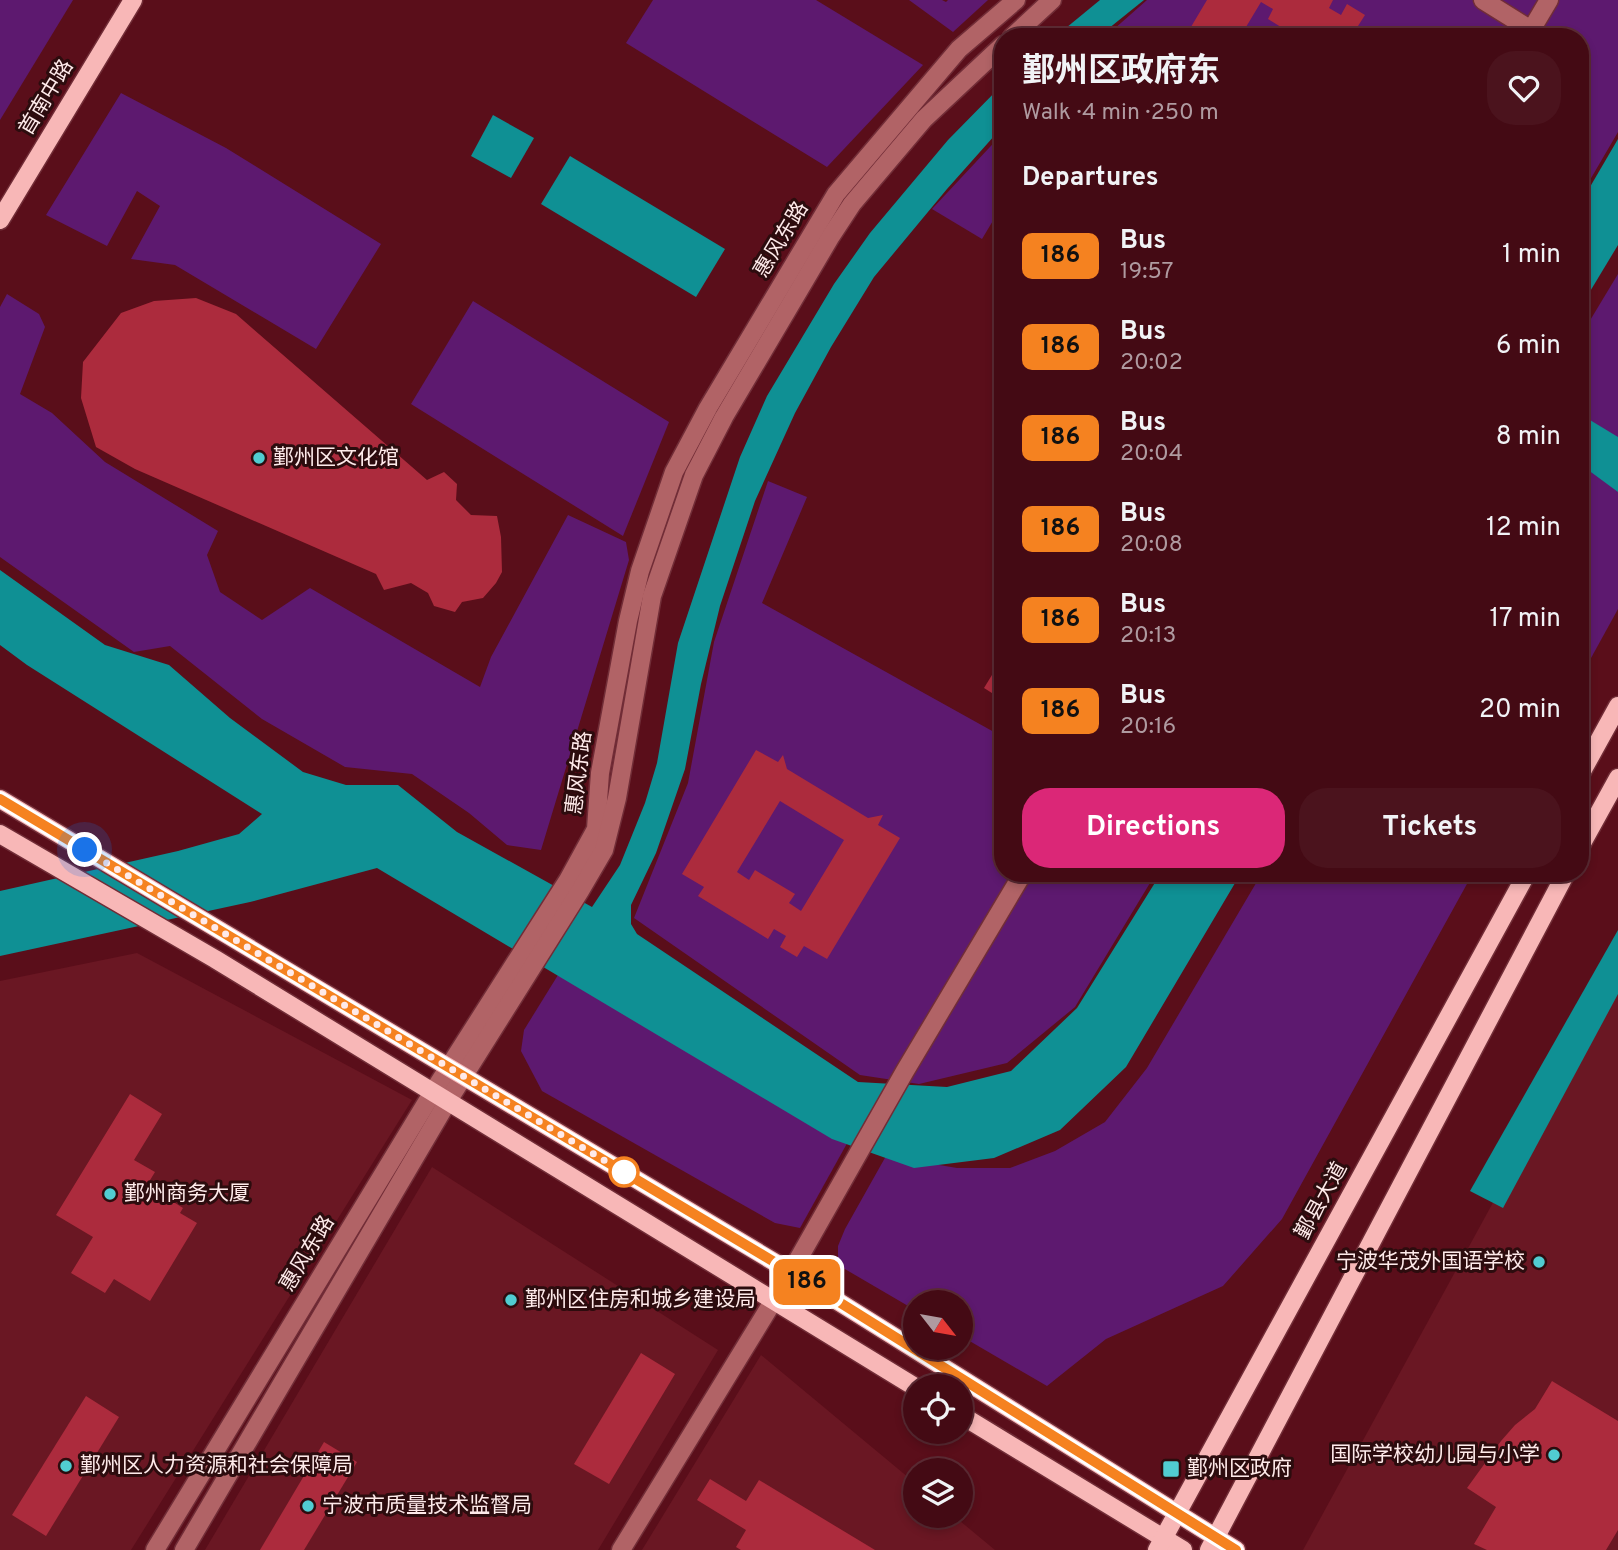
<!DOCTYPE html>
<meta charset="utf-8">
<style>
body{margin:0;font-family:Overpass,"Noto Sans SC",sans-serif;background:#4b131d;color:#f1f3f6;height:100vh;display:flex;flex-direction:column;font-size:26px;white-space:nowrap}
*{box-sizing:border-box;margin:0}
p{font-size:23px;color:#af9aa0}
.icon{flex:none;width:38px;height:38px;fill:none;stroke:currentColor;stroke-width:2;stroke-linecap:round;stroke-linejoin:round}
.map{position:relative;flex:1;overflow:hidden}
.details{position:absolute;left:994px;top:28px;width:595px;height:854px;display:flex;flex-direction:column;background:#440a14;border-radius:28px;box-shadow:0 4px 10px #0003,0 0 0 2px #5c2b34}
.details>*{flex:none}
.badge{padding:0 14px;border-radius:10px;font-size:24px;line-height:46px}
.needle{width:46px;rotate:121deg}
.controls{position:absolute;left:903px;top:1290px;display:grid;gap:14px}
.controls a{display:grid;place-items:center;width:70px;height:70px;border-radius:50%;background:#440a14;box-shadow:0 4px 10px #0003,0 0 0 2px #5c2b34;font-size:35px}
.you{position:absolute;width:35px;height:35px;margin:-18px;border:5px solid #fff;border-radius:50%;background:#1a73e8;box-shadow:0 0 0 10px #1a73e833}
.map>.badge{position:absolute;translate:-50% -50%;box-shadow:0 0 0 4px #fff}
h2{padding:0 28px;font-size:26px;line-height:63px}
.round{display:grid;place-items:center;flex:none;width:74px;height:74px;border-radius:28px;background:#4b131d}
.head{display:flex;align-items:center;justify-content:space-between;height:119px;padding:0 28px}
h1{font-size:33px;font-weight:700;line-height:52px}
.button{display:flex;gap:14px;margin-top:auto;padding:14px 28px}
.button a{flex:1;height:80px;border-radius:28px;background:#db2777;color:#fff;font-size:28px;font-weight:700;line-height:80px;text-align:center}
.button a+a{background:#4b131d;color:#f1f3f6}
ul{padding:0;list-style:none}
li{display:flex;align-items:center;gap:21px;height:91px;padding:0 28px}
li div{flex:1}
li b{display:block;font-size:26px}
li em{font-style:normal}
li .badge{min-width:77px;font-weight:700;text-align:center}
.map>svg:first-child{display:block}
</style>
<div class="map">
<svg width="1618" height="1550" viewBox="0 0 1618 1550">
<rect width="100%" height="100%" fill="#5a0e1a"/>
<g fill="#6a1723">
<path d="M137,953L412,1100L131,1550H0V981Z"/>
<path d="M1618,974V1550H1303Z"/>
<path d="M432,1167L718,1350L598,1550H205Z"/>
<path d="M761,1355L915,1483V1516H954L995,1550H642Z"/>
</g>
<g fill="#5d196f">
<path d="M0,0H73L0,120Z"/>
<path d="M653,0H816L923,65L827,167L626,43Z"/>
<path d="M909,0H942L946,2L948,0H988L953,32Z"/>
<path d="M1147,0H1618V132L1580,197V37H1105Z"/>
<path d="M121,93L226,148L381,244L316,349L175,265L131,259L160,206L137,191L107,246L46,215Z"/>
<path d="M1003,133V204L982,239L932,209Z"/>
<path d="M1618,274V609L1580,678V337Z"/>
<path d="M7,294L39,314L45,327L20,394L52,413L105,462L218,531L207,555L220,592L262,620L310,588L480,687L491,657L568,515L626,542L629,560L541,850L507,845L469,813L412,774L345,767L262,719L170,646L134,652L0,557V307Z"/>
<path d="M473,301L669,422L623,536L411,404Z"/>
<path d="M768,481L807,497L762,603L1003,737V873H1156L1075,1007L1007,1063L919,1084L860,1075L634,918L688,783L714,642Z"/>
<path d="M1262,873H1473L1282,1219L1223,1286L1106,1339L1047,1386L961,1336V1302H915V1310L838,1265V1246L845,1229L886,1156L957,1168H1010L1055,1151L1105,1122L1147,1068Z"/>
<path d="M558,975L850,1138L800,1228L775,1223L542,1091L521,1051L524,1030Z"/>
</g>
<g fill="#0f9094">
<path d="M1100,0H1144L1098,37H1055Z"/>
<path d="M1003,84V126L947,189L874,277L831,347L795,413L755,501L720,606L701,684L685,769L656,853L631,905V924L637,934L858,1082L947,1087L1011,1071L1077,1008L1161,873H1241L1126,1067L1060,1130L994,1158L914,1168L832,1139L377,868L250,902L0,956V891L178,851L239,834L262,814L27,665L0,645V570L105,645L169,665L230,718L303,772L346,785H398L457,832L592,907L620,865L645,803L657,763L678,643L740,457L767,396L834,284L870,233L948,140Z"/>
<path d="M493,115L534,138L511,178L471,156Z"/>
<path d="M1618,139V245L1580,308V204Z"/>
<path d="M570,156L725,249L696,297L541,204Z"/>
<path d="M1580,414L1618,437V492L1580,464Z"/>
<path d="M1618,930V994L1503,1208L1470,1191Z"/>
</g>
<g fill="#ac2b3d" fill-rule="evenodd">
<path d="M1207,0H1333L1329,8L1341,15L1347,4L1365,15L1358,26L1375,37H1319L1313,33L1311,37H1297L1268,19L1273,9L1261,2L1240,37H1185Z"/>
<path d="M196,298L236,314L427,480L444,472L457,484L456,500L471,515L497,516L501,537L502,572L496,583L483,598L462,602L455,612L434,606L428,593L411,583L384,590L376,574L135,469L96,447L81,398L83,362L121,313L154,301Z"/>
<path d="M1003,657V700L984,688Z"/>
<path d="M756,750L778,762L783,755L787,769L868,818L883,815L878,825L900,838L827,959L804,946L797,957L780,947L786,936L774,929L768,939L698,896L704,887L682,874ZM780,801L844,840L801,911L789,903L795,894L755,870L749,880L737,872Z"/>
<path d="M130,1094L162,1114L134,1160L155,1172L144,1190L164,1203L167,1198L183,1208L180,1213L197,1223L150,1301L114,1279L105,1293L71,1273L93,1237L56,1215Z"/>
<path d="M641,1353L675,1374L609,1484L574,1464Z"/>
<path d="M1552,1381L1618,1421V1530L1606,1550H1487L1474,1544L1496,1507L1467,1488L1501,1441L1515,1425L1535,1409Z"/>
<path d="M86,1396L119,1417L46,1536L12,1515Z"/>
<path d="M324,1442L357,1462L304,1550H260Z"/>
<path d="M710,1479L746,1501L759,1480L875,1550H741L736,1547L746,1530L697,1500Z"/>
</g>
<g fill="none" stroke-linecap="round" stroke-linejoin="round">
<g stroke="#712d37" stroke-width="21">
<g id="minor">
<path d="M1483,0L1531,30"/>
<path d="M1012,37L1052,0"/>
<path d="M1527,37L1549,0"/>
<path d="M155,1550L433,1092L568,880L596,829L600,773L628,621L640,571L674,472L708,408L836,194L959,49L1016,0"/>
<path d="M184,1550L448,1101L580,891L604,850L617,798L652,596L694,475L724,417L831,236L852,204L924,119L1003,45"/>
<path d="M621,1550L791,1272L905,1071L1023,873"/>
</g>
</g>
<g stroke="#712d37" stroke-width="21">
<g id="major">
<path d="M0,220L133,0"/>
<path d="M1580,775L1618,706"/>
<path d="M0,799L791,1272L1236,1550"/>
<path d="M0,834L215,959L915,1387"/>
<path d="M1580,847L1618,778"/>
<path d="M961,1415L1183,1550"/>
<path d="M1157,1550L1527,873"/>
<path d="M1209,1550L1566,873"/>
</g>
</g>
<use href="#minor" stroke="#b16366" stroke-width="18"/>
<use href="#major" stroke="#f8b7b7" stroke-width="18"/>
</g>
<g fill="none" stroke-linecap="round" stroke-linejoin="round">
<g stroke="#fff" stroke-width="16">
<path id="line" d="M0,799L791,1272L1236,1550"/>
</g>
<use href="#line" stroke="#f58220" stroke-width="10"/>
<path stroke="#feeaea" stroke-width="7" stroke-dasharray="0 12.6" d="M85,850L627,1174L624,1172"/>
</g>
<g fill="#51ccd1" stroke="#2c0c0e" stroke-width="2.5">
<circle cx="259" cy="458" r="7"/>
<circle cx="110" cy="1194" r="7"/>
<circle cx="1539" cy="1262" r="7"/>
<circle cx="511" cy="1300" r="7"/>
<circle cx="1554" cy="1455" r="7"/>
<circle cx="66" cy="1466" r="7"/>
<rect x="1162" y="1460" width="18" height="18" rx="3.5"/>
<circle cx="308" cy="1506" r="7"/>
</g>
<circle fill="#fff" stroke="#f58220" stroke-width="3.5" cx="624" cy="1172" r="14"/>
<g text-anchor="middle" dominant-baseline="central" stroke-width="6" stroke-linejoin="round" paint-order="stroke">
<g font-size="21" fill="#feeaea" stroke="#2c0c0e">
<text transform="translate(47 98) rotate(-59)">首南中路</text>
<text transform="translate(782 240) rotate(-59)">惠风东路</text>
<text transform="translate(580 773) rotate(-83)">惠风东路</text>
<text transform="translate(1322 1201) rotate(-61)">鄞县大道</text>
<text transform="translate(308 1254) rotate(-59)">惠风东路</text>
</g>
<g font-size="21" fill="#feeaea" stroke="#2c0c0e" text-anchor="start">
<text x="273" y="458">鄞州区文化馆</text>
<text x="124" y="1194">鄞州商务大厦</text>
<text x="1525" y="1262" text-anchor="end">宁波华茂外国语学校</text>
<text x="525" y="1300">鄞州区住房和城乡建设局</text>
<text x="1540" y="1455" text-anchor="end">国际学校幼儿园与小学</text>
<text x="80" y="1466">鄞州区人力资源和社会保障局</text>
<text x="1187" y="1469">鄞州区政府</text>
<text x="322" y="1506">宁波市质量技术监督局</text>
</g>
</g>
</svg>
<div class="controls">
<a><svg class="needle" viewBox="-14 -14 28 28"><path d="M0-13l5 13h-10z" fill="#e53935"/><path d="M0 13l5-13h-10z" fill="#af9aa0"/></svg></a>
<a><svg class="icon" aria-label="locate" viewBox="0 0 24 24"><circle cx="12" cy="12" r="6"/><path d="M12 2v4M12 18v4M2 12h4M18 12h4"/></svg></a>
<a><svg class="icon" aria-label="layers" viewBox="0 0 24 24"><path d="M12 4l9 5-9 5-9-5zM3 14l9 5 9-5"/></svg></a>
</div>
<div class="you" style="left:85px;top:850px"></div>
<b class="badge" style="left:807px;top:1282px;background:#f58220;color:#111">186</b>
<section class="details">
<div class="head"><div><h1>鄞州区政府东</h1><p>Walk · 4 min · 250 m</p></div><a class="round"><svg class="icon" aria-label="heart" viewBox="0 0 24 24"><path d="M12 20l-8-8c-3-5 5-10 8-4 3-6 11-1 8 4z"/></svg></a></div>
<h2>Departures</h2>
<ul>
<li><span class="badge" style="background:#f58220;color:#111">186</span><div><b>Bus</b><p>19:57</p></div><em>1 min</em></li>
<li><span class="badge" style="background:#f58220;color:#111">186</span><div><b>Bus</b><p>20:02</p></div><em>6 min</em></li>
<li><span class="badge" style="background:#f58220;color:#111">186</span><div><b>Bus</b><p>20:04</p></div><em>8 min</em></li>
<li><span class="badge" style="background:#f58220;color:#111">186</span><div><b>Bus</b><p>20:08</p></div><em>12 min</em></li>
<li><span class="badge" style="background:#f58220;color:#111">186</span><div><b>Bus</b><p>20:13</p></div><em>17 min</em></li>
<li><span class="badge" style="background:#f58220;color:#111">186</span><div><b>Bus</b><p>20:16</p></div><em>20 min</em></li>
</ul>
<div class="button"><a>Directions</a><a>Tickets</a></div>
</section>
</div>
